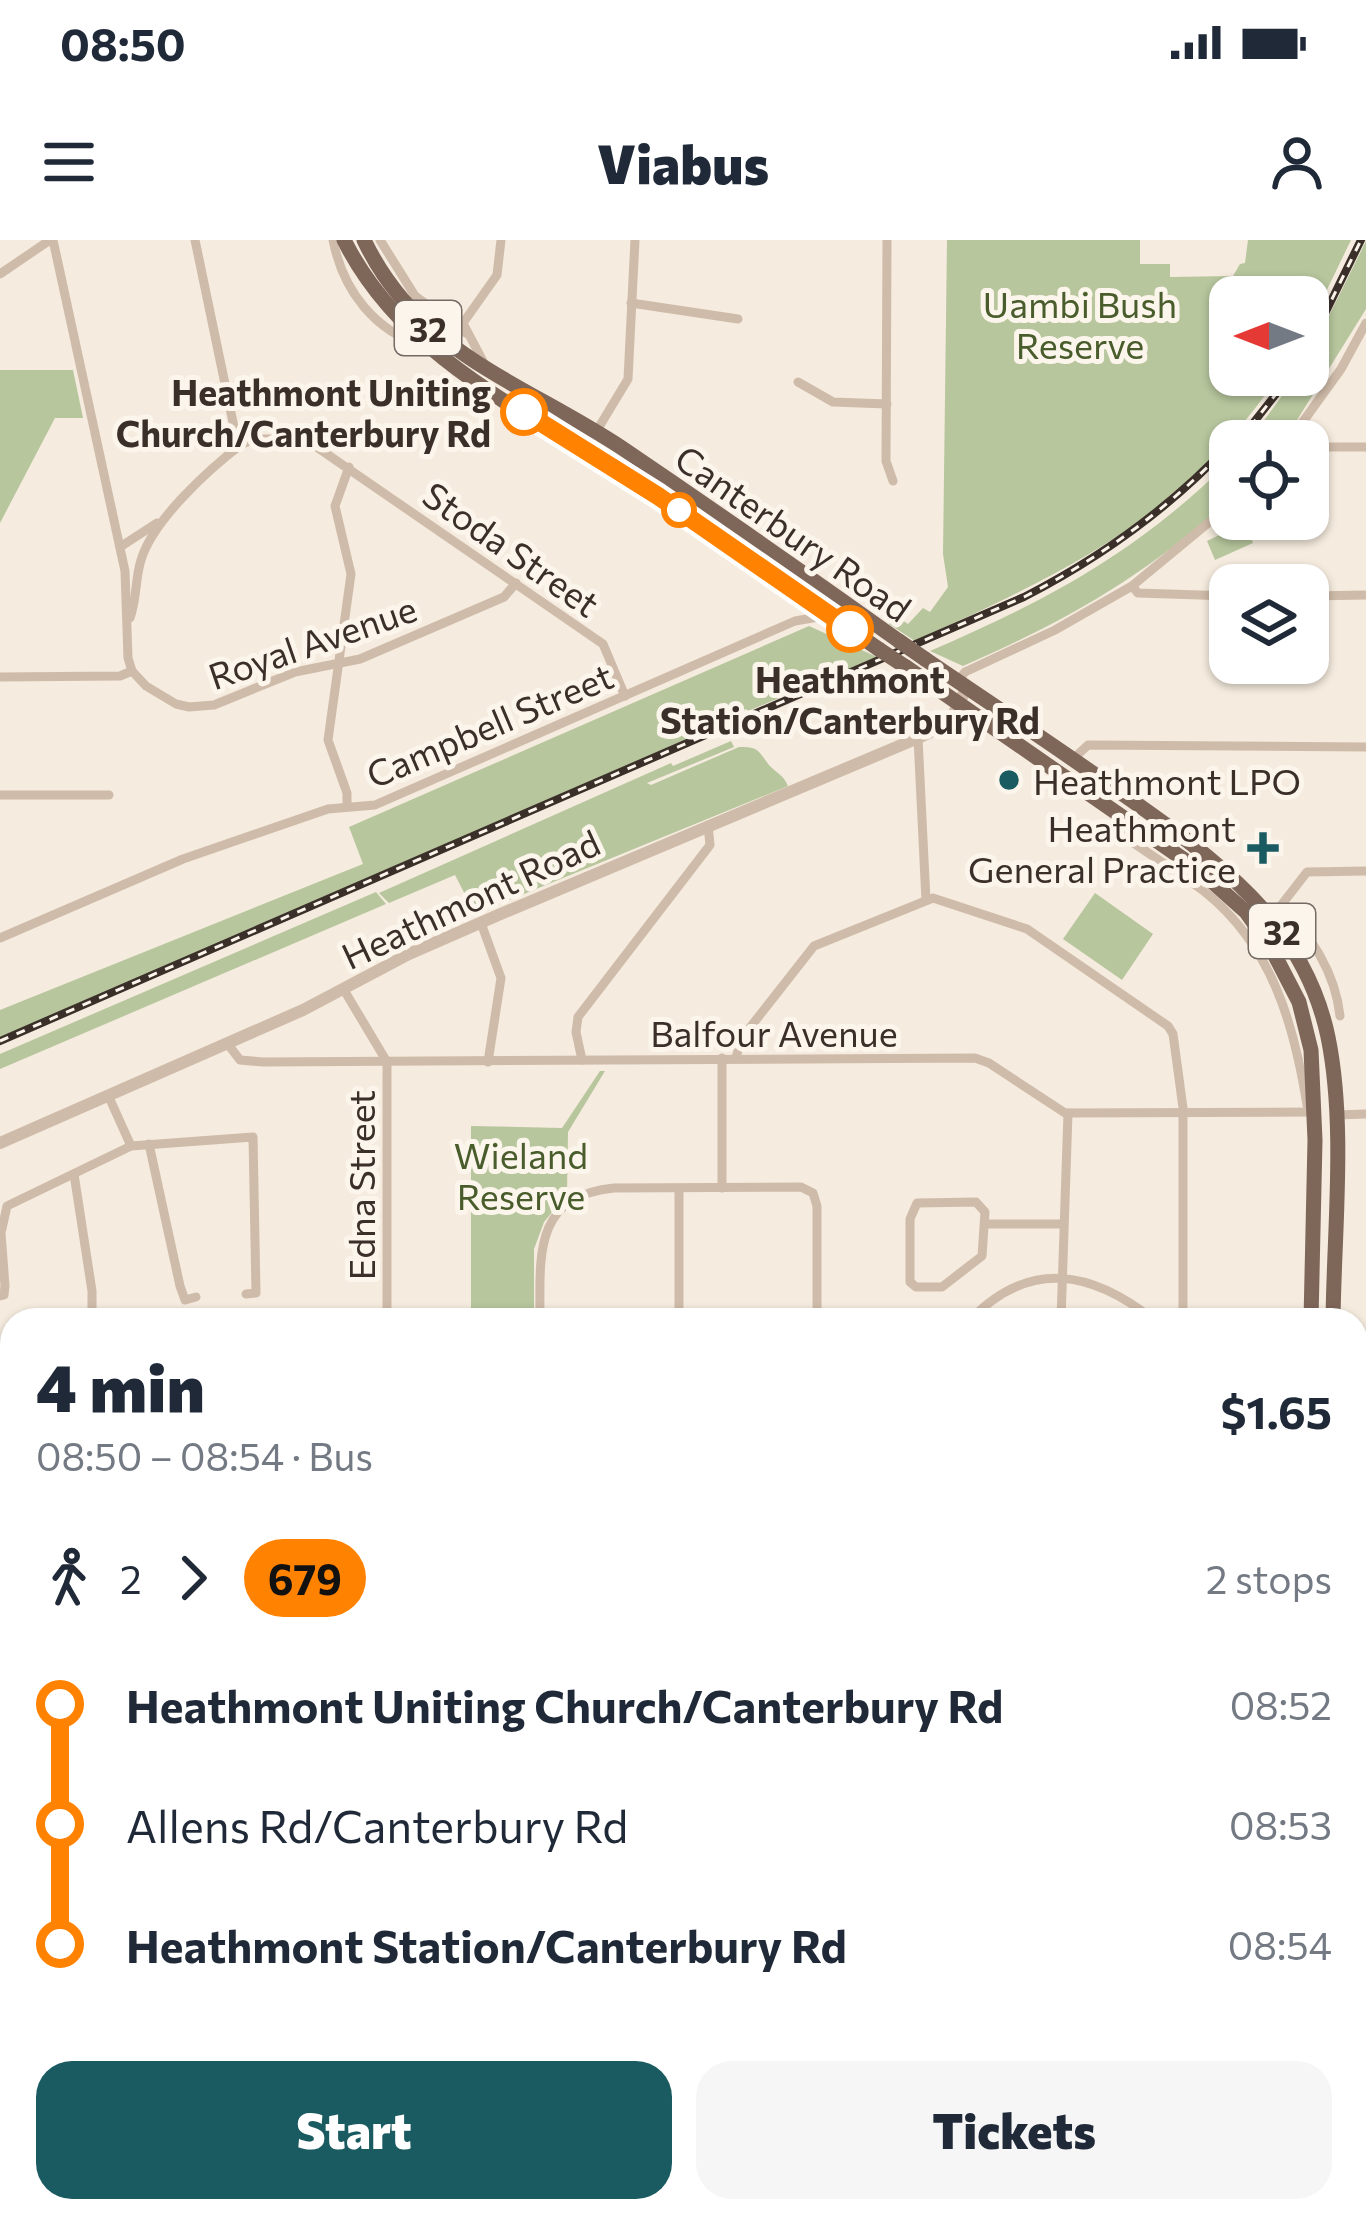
<!DOCTYPE html>
<meta charset="utf-8">
<style>
body{margin:0;font-family:Commissioner,sans-serif;background:#f6f6f7;color:#1f2937;height:100vh;display:flex;flex-direction:column;font-size:45px;white-space:nowrap}
*{box-sizing:border-box;margin:0}
p{font-size:39px;color:#747a83}
.icon{flex:none;width:66px;height:66px;fill:none;stroke:currentColor;stroke-width:2;stroke-linecap:round;stroke-linejoin:round}
.map{position:relative;flex:1;overflow:hidden}
.sheet{position:absolute;left:0px;top:1068px;width:1368px;height:915px;display:flex;flex-direction:column;background:#fff;border-radius:36px 36px 0 0;box-shadow:0 3px 9px #0004}
.sheet>*{flex:none}
.badge{padding:0 24px;border-radius:39px;font-size:42px;line-height:78px}
.needle{width:78px;rotate:270deg}
.fabs{position:absolute;left:1209px;top:36px;display:grid;gap:24px}
.fabs a{display:grid;place-items:center;width:120px;height:120px;border-radius:24px;background:#fff;box-shadow:0 3px 9px #0004;font-size:60px}
.map>.badge{position:absolute;translate:-50% -50%;box-shadow:0 0 0 6px #fff}
.legs{display:flex;align-items:center;gap:18px;height:132px;padding:0 36px;font-size:39px}
.legs p{margin-inline-start:auto}
.head{display:flex;align-items:center;justify-content:space-between;height:204px;padding:0 36px}
h1{font-size:66px;font-weight:800;line-height:90px}
.action{display:flex;gap:24px;margin-top:auto;padding:24px 36px}
.action a{flex:1;height:138px;border-radius:36px;background:#1a5b61;color:#fff;font-size:48px;font-weight:800;line-height:138px;text-align:center}
.action a+a{background:#f6f6f7;color:#1f2937}
ul{padding:0 36px;list-style:none}
li{display:flex;align-items:center;gap:42px;height:120px;font-size:45px}
li i{display:grid;place-items:center;width:18px;height:100%;margin:0 15px;background:currentColor}
li i::after{content:'';width:30px;height:30px;margin:-15px;border:9px solid;border-radius:50%;background:#fff}
li p{margin-inline-start:auto}
li:first-child i{background:linear-gradient(#0000 50%,currentColor 0)}
li:last-child i{background:linear-gradient(currentColor 50%,#0000 0)}
.status{display:flex;justify-content:space-between;align-items:center;height:84px;padding:0 60px;background:#fff;direction:ltr}
.status svg{height:33px;fill:currentColor}
header{display:flex;justify-content:space-between;align-items:center;height:156px;padding:0 36px;background:#fff;font-size:54px;font-weight:800}
.map>svg:first-child{display:block}
</style>
<div class="status"><b>08:50</b><svg viewBox="0 0 49 12"><path d="M0 12V9h3v3zM5 12V6h3v6zM10 12V3h3v9zM15 12V0h3v12zM26 1h20v11H26zM47 4h2v5h-2z"/></svg></div>
<header><svg class="icon" aria-label="menu" viewBox="0 0 24 24"><path d="M4 6h16M4 12h16M4 18h16"/></svg>Viabus<svg class="icon" aria-label="person" viewBox="0 0 24 24"><circle cx="12" cy="8" r="4"/><path d="M4 21q1-7 8-7t8 7"/></svg></header>
<div class="map">
<svg width="1366" height="1982" viewBox="0 0 1366 1982">
<rect width="100%" height="100%" fill="#f5ebde"/>
<g fill="#b7c69d">
<path d="M947,0H1140V24H1170V37L1233,36L1240,24L1245,23L1248,0H1351L1308,89V57H1230V135H1279C1180,281 1069,330 915,401L889,384L891,378L896,376L908,384L923,368L930,372L948,347L943,314Z"/>
<path d="M1366,1V69L1284,201H1249L1297,135H1308V118Z"/>
<path d="M0,130H73L83,178H55L0,283Z"/>
<path d="M1230,221V258C1150,334 1062,383 963,426L930,411C1049,360 1137,312 1230,221Z"/>
<path d="M1244,283L1253,303L1215,320L1207,301Z"/>
<path d="M809,386L877,417L748,471L746,469L735,473L736,477L644,518L0,798V770L363,624L349,587Z"/>
<path d="M731,501L734,507L647,543L651,545L739,507C759,506 758,511 769,525C776,533 783,534 788,546L475,674L455,635L389,663L379,653L671,523L673,526Z"/>
<path d="M376,652L386,664L0,829V814Z"/>
<path d="M1095,653L1153,694L1122,740L1063,699Z"/>
<path d="M600,831H605L568,892L567,954L544,982L534,1009V1072L471,1073V886L562,888Z"/>
<path d="M1366,1193V1494H1356V1194Z"/>
<path d="M0,1673H12V1971H451V1982H0Z"/>
</g>
<g fill="none" stroke-linecap="round" stroke-linejoin="round">
<g stroke="#cfbba9" stroke-width="9">
<path d="M53,0L125,331L128,418L132,431L146,446L176,464L189,467L214,465L295,432L360,419L504,357L516,343"/>
<path d="M195,0L234,187L242,204"/>
<path d="M333,0C343,51 375,92 426,107"/>
<path d="M380,0L415,56L466,93"/>
<path d="M887,0L886,221L893,241"/>
<path d="M0,34L50,0"/>
<path d="M631,63L738,79"/>
<path d="M465,87L485,125"/>
<path d="M456,93L497,35L501,0"/>
<path d="M798,142L833,162L887,164"/>
<path d="M596,192L628,139L635,0"/>
<path d="M1289,201L1341,129L1366,83"/>
<path d="M1308,207H1366"/>
<path d="M120,307L157,283"/>
<path d="M1132,346L1138,353L1230,356"/>
<path d="M1308,356L1366,355"/>
<path d="M130,378C137,359 135,339 141,320C153,280 209,229 242,204L255,199H305L603,404L625,456"/>
<path d="M0,437L120,436L132,431"/>
<path d="M958,441L965,432L1055,390L1132,346L1230,265"/>
<path d="M918,498L926,660"/>
<path d="M1072,520L1088,505L1366,507"/>
<path d="M0,555H109"/>
<path d="M347,567V553L328,500L351,334L335,266L349,227"/>
<path d="M1125,578L1128,599C1153,617 1180,633 1205,652C1272,706 1294,784 1307,865"/>
<path d="M1283,664C1311,699 1335,730 1340,776"/>
<path d="M1272,677L1307,632L1366,631"/>
<path d="M481,683L501,738L488,822"/>
<path d="M0,698L183,619L328,569L375,565L795,381L830,375"/>
<path d="M344,750L387,822V1080"/>
<path d="M227,803L240,820L263,822L975,818L989,823L1065,873L1314,872"/>
<path d="M736,818L741,799L814,706L933,658L1027,689L1168,786L1173,794L1183,868V1080"/>
<path d="M582,820L576,792L578,777L710,605L708,585"/>
<path d="M1336,875L1366,874"/>
<path d="M149,904L180,1046L185,1060L196,1057"/>
<path d="M131,906L253,897L256,1053L246,1054"/>
<path d="M74,934L92,1051V1077L81,1079"/>
<path d="M722,948V818"/>
<path d="M679,949V1080"/>
<path d="M917,963L976,962L985,972L982,1016L942,1047H916L910,1042V979Z"/>
<path d="M985,984H1063"/>
<path d="M0,1056L4,1055L5,1046L1,993L7,966L131,906L108,855"/>
<path d="M540,1080C540,1016 533,956 614,948L801,947L813,953L817,966V1080"/>
<path d="M970,1080C1030,1018 1092,1031 1154,1080"/>
<path d="M1061,1080L1068,873"/>
<path d="M1356,1187H1366"/>
<path d="M1356,1499H1366"/>
<path d="M1356,1778H1366"/>
<path d="M830,1971V1982"/>
<path d="M1122,1971L1143,1982"/>
</g>
<g stroke="#cfbba9" stroke-width="12">
<path d="M0,903L303,770L409,714L496,676L918,498L949,483L967,447"/>
<path d="M460,1971V1982"/>
</g>
<path stroke="#a38a7a" stroke-width="14" d="M0,1298L12,1299"/>
<g stroke="#7e6659" stroke-width="15">
<path d="M344,0C408,128 548,181 661,257C735,307 807,359 880,410"/>
<path d="M364,0C418,114 524,143 622,208C715,271 808,336 899,401"/>
<path d="M925,419C988,462 1052,504 1114,548C1208,614 1303,677 1328,797C1346,885 1334,990 1333,1080"/>
<path d="M906,427L1199,630L1246,672L1270,706L1299,762L1311,810L1315,900L1311,1080"/>
<path d="M1336,1971V1982"/>
<path d="M1313,1982V1971"/>
</g>
<g stroke="#3b2f29" stroke-width="8">
<g id="rail">
<path d="M1308,108L1361,0"/>
<path d="M1239,201L1291,135"/>
<path d="M0,801L1024,357C1102,317 1170,268 1230,204"/>
</g>
</g>
<use href="#rail" stroke="#fcf5ec" stroke-width="3" stroke-dasharray="9" stroke-linecap="butt"/>
<g stroke="#7e6659" stroke-width="15">
<path d="M899,401L925,419"/>
<path d="M880,410L906,427"/>
</g>
</g>
<g fill="none" stroke-linecap="round" stroke-linejoin="round">
<g stroke="#fff" stroke-width="27">
<path id="line-1" d="M524,172L658,256L850,389"/>
</g>
<use href="#line-1" stroke="#ff8200" stroke-width="18"/>
</g>
<g fill="#fff" stroke="#ff8200" stroke-width="6">
<circle cx="524" cy="172" r="21"/>
<circle cx="679" cy="270" r="15"/>
<circle cx="850" cy="389" r="21"/>
</g>
<g fill="#1a5b61" stroke="#fcf5ec" stroke-width="4.5">
<circle cx="1009" cy="540" r="12"/>
<path d="M1257 590h12v12h12v12h-12v12h-12v-12h-12v-12h12z"/>
</g>
<g text-anchor="middle" dominant-baseline="central" stroke-width="10" stroke-linejoin="round" paint-order="stroke">
<g fill="#fcf5ec" stroke="#756a64" stroke-width="3">
<rect x="395" y="61" width="66" height="54" rx="9"/>
<rect x="1249" y="664" width="66" height="54" rx="9"/>
</g>
<g font-size="33" font-weight="bold" fill="#3b2f29">
<text x="428" y="88">32</text>
<text x="1282" y="691">32</text>
</g>
<g font-size="36" fill="#495c2b" stroke="#fcf5ec">
<text x="1080" y="63">Uambi Bush<tspan x="1080" dy="41">Reserve</tspan></text>
<text x="521" y="914">Wieland<tspan x="521" dy="41">Reserve</tspan></text>
</g>
<g font-size="36" font-weight="bold" fill="#3b2f29" stroke="#fcf5ec" text-anchor="end">
<text x="491" y="151">Heathmont Uniting<tspan x="491" dy="41">Church/Canterbury Rd</tspan></text>
<text x="850" y="438" text-anchor="middle">Heathmont<tspan x="850" dy="41">Station/Canterbury Rd</tspan></text>
</g>
<g font-size="36" fill="#3b2f29" stroke="#fcf5ec">
<text transform="translate(794 292) rotate(35)">Canterbury Road</text>
<text transform="translate(512 308) rotate(35)">Stoda Street</text>
<text transform="translate(312 401) rotate(-19)">Royal Avenue</text>
<text transform="translate(489 484) rotate(-23)">Campbell Street</text>
<text transform="translate(470 658) rotate(-25)">Heathmont Road</text>
<text x="774" y="792">Balfour Avenue</text>
<text transform="translate(360 945) rotate(-90)">Edna Street</text>
</g>
<g font-size="36" fill="#3b2f29" stroke="#fcf5ec" text-anchor="start">
<text x="1033" y="540">Heathmont LPO</text>
<text x="1236" y="587" text-anchor="end">Heathmont<tspan x="1236" dy="41">General Practice</tspan></text>
</g>
</g>
</svg>
<div class="fabs">
<a><svg class="needle" viewBox="-14 -14 28 28"><path d="M0-13l5 13h-10z" fill="#e53935"/><path d="M0 13l5-13h-10z" fill="#747a83"/></svg></a>
<a><svg class="icon" aria-label="locate" viewBox="0 0 24 24"><circle cx="12" cy="12" r="6"/><path d="M12 2v4M12 18v4M2 12h4M18 12h4"/></svg></a>
<a><svg class="icon" aria-label="layers" viewBox="0 0 24 24"><path d="M12 4l9 5-9 5-9-5zM3 14l9 5 9-5"/></svg></a>
</div>
<section class="sheet">
<div class="head"><div><h1>4 min</h1><p>08:50 – 08:54 · Bus</p></div><b>$1.65</b></div>
<div class="legs"><svg class="icon" aria-label="walk" viewBox="0 0 24 24"><circle cx="13" cy="4" r="2"/><path d="M13 8l-2 6 4 7M11 14l-3 7M7 12l3-4h3l4 4"/></svg>2<svg class="icon" aria-label="forward" viewBox="0 0 24 24"><path d="M9 5l7 7-7 7"/></svg><b class="badge" style="background:#ff8200;color:#111">679</b><p>2 stops</p></div>
<ul>
<li><i style="color:#ff8200"></i><b>Heathmont Uniting Church/Canterbury Rd</b><p>08:52</p></li>
<li><i style="color:#ff8200"></i><span>Allens Rd/Canterbury Rd</span><p>08:53</p></li>
<li><i style="color:#ff8200"></i><b>Heathmont Station/Canterbury Rd</b><p>08:54</p></li>
</ul>
<div class="action"><a>Start</a><a>Tickets</a></div>
</section>
</div>
